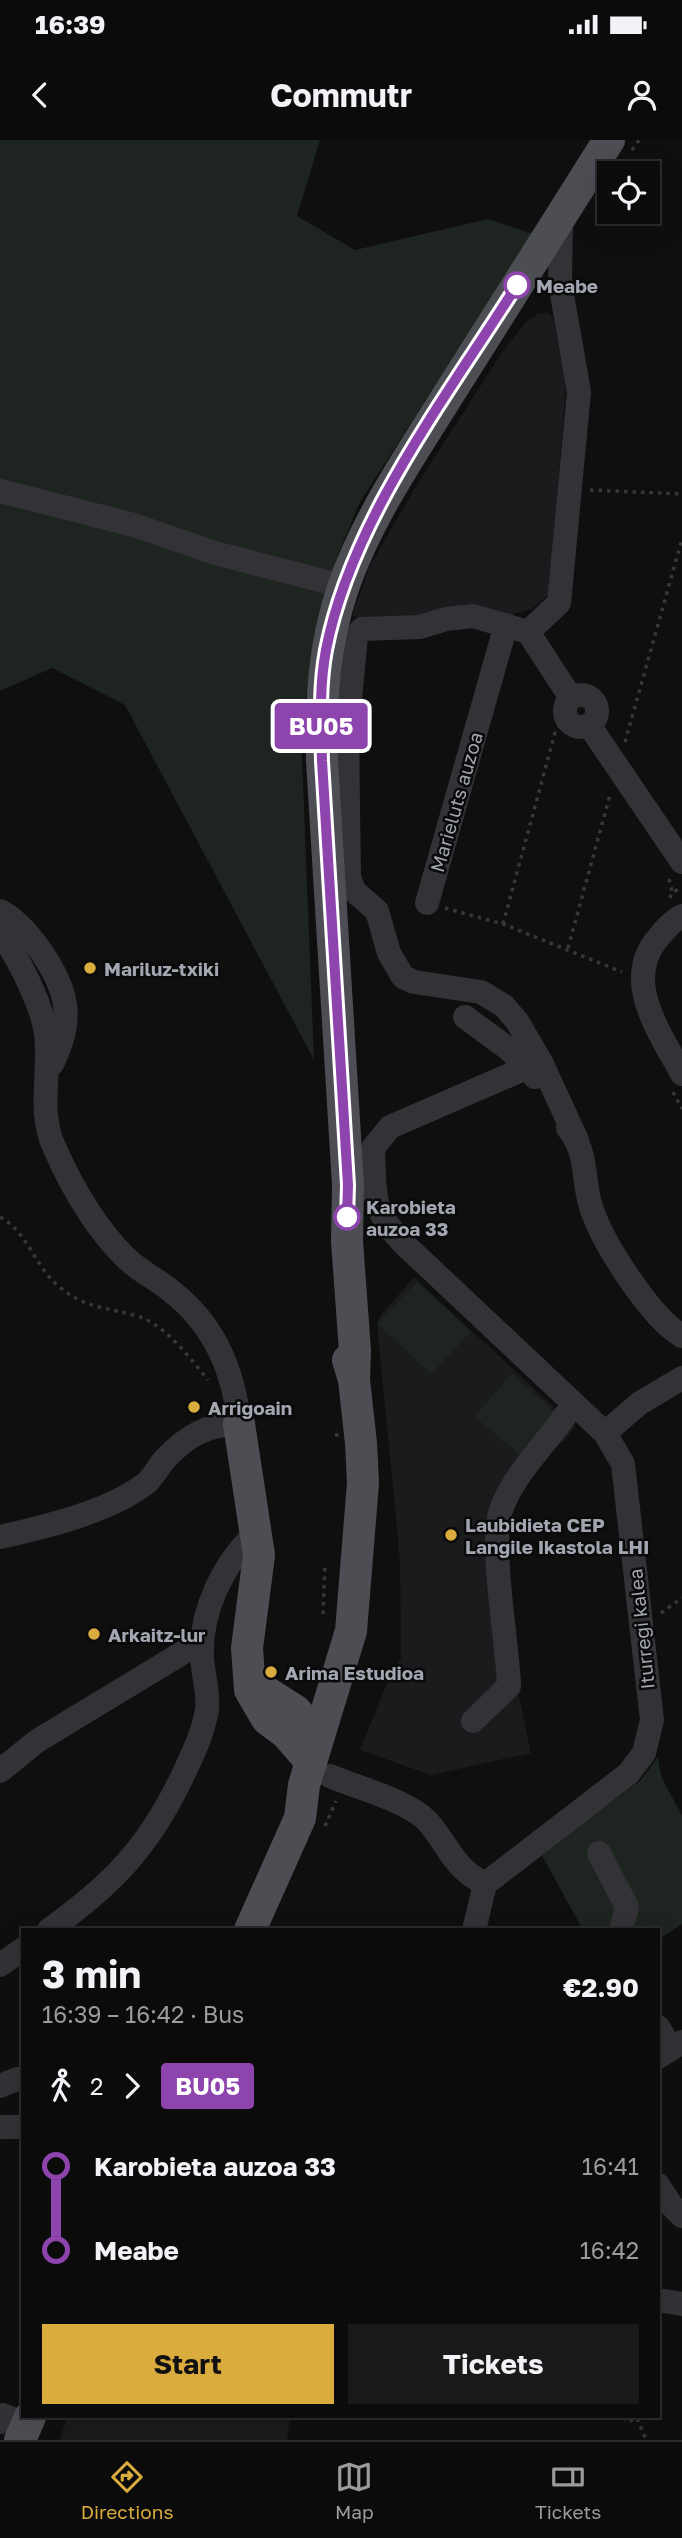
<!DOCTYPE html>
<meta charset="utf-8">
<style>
body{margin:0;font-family:"Golos Text",sans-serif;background:#19191a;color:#f1f3f6;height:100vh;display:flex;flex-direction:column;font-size:26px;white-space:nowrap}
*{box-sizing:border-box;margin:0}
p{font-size:23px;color:#9a9b9d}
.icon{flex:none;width:38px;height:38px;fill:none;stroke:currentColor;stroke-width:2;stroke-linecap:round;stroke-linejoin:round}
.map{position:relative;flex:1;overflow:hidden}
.details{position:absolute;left:21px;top:1788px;width:639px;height:490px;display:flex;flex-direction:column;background:#0b0b0c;border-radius:0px;box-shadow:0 7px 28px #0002,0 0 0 2px #2b2b2d}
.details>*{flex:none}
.badge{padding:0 14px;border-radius:5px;font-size:24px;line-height:46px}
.controls{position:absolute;left:597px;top:21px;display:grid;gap:14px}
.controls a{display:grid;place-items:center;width:63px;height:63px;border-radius:0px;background:#0b0b0c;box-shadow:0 7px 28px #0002,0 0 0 2px #2b2b2d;font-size:35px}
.map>.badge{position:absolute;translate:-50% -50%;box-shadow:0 0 0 4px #fff}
.legs{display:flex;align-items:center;gap:10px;height:77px;padding:0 21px;font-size:23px}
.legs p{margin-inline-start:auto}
.headline{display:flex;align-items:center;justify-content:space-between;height:119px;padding:0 21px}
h1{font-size:38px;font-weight:700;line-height:52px}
.action{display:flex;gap:14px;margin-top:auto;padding:14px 21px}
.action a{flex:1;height:80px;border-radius:0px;background:#daab3d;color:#111;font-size:28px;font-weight:700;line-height:80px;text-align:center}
.action a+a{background:#19191a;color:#f1f3f6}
ul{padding:0 21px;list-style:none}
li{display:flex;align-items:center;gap:24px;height:84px;font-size:26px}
li i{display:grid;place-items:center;width:10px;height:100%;margin:0 9px;background:currentColor}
li i::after{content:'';width:18px;height:18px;margin:-9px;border:5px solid;border-radius:50%;background:#0b0b0c}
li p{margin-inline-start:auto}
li:first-child i{background:linear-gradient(#0000 50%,currentColor 0)}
li:last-child i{background:linear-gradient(currentColor 50%,#0000 0)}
.status{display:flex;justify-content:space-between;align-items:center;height:49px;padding:0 35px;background:#0b0b0c;direction:ltr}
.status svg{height:19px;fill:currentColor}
header{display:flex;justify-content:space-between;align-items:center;height:91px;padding:0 21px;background:#0b0b0c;font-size:32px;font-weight:700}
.tab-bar{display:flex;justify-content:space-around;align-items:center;height:98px;border-top:2px solid #2b2b2d;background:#0b0b0c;font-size:19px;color:#9a9b9d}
.tab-bar a{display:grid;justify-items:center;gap:4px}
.tab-bar .on{color:#daab3d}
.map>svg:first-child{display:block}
</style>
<div class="status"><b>16:39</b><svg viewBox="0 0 49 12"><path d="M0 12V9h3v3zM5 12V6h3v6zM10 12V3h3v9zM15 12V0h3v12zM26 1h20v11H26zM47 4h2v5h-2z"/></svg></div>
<header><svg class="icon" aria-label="back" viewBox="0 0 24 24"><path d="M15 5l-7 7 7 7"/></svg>Commutr<svg class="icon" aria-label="person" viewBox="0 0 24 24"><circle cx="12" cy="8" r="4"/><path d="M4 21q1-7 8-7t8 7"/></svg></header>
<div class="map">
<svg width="682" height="2300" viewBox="0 0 682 2300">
<rect width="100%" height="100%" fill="#0f0f10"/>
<g fill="#1b1b1d">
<path d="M548,173L553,178L566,246L549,454L532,469L514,474L482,471L396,483L352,476L370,426L416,346L505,208L528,180L538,174Z"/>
<path d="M414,1137L575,1287L565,1300L545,1312L507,1376L514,1533L531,1613L431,1635L360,1610L390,1536L401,1518L400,1421L377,1183L381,1175Z"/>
<path d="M67,2277H290L287,2300H60Z"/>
</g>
<g fill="#1e241f">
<path d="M0,0H320L297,76L355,110L488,79L533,94L360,362L339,412L315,492L301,592L314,920L125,565L52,528L0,551Z"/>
<path d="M417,1142L471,1192L431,1234L377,1183Z"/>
<path d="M512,1234L558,1275L521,1316L474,1276Z"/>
<path d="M658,1617L661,1636L682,1676V1784L658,1800V1790H583L541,1714L640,1641Z"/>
</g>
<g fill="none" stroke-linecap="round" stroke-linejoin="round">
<g stroke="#37383c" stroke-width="3.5" stroke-dasharray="3.5 5" stroke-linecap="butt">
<path d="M632,10L639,0"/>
<path d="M590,350L682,354"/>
<path d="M562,583L568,591"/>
<path d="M625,602L682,399"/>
<path d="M669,739L673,755"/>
<path d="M670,758L672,753L682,747"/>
<path d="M445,768L503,784L622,832"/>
<path d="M503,784L555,593L563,582"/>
<path d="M568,808L610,655"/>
<path d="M673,952L682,969"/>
<path d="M0,1077C30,1094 35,1129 62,1149C85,1168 110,1168 137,1176C166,1185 189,1217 208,1240"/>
<path d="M661,1473L682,1458"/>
<path d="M323,1474L325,1424"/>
<path d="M325,1686L336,1661"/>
<path d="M624,2277L627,2282L637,2278L646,2300"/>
</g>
<g stroke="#333337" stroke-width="24">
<path d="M0,351L134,385L215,413L343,446"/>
<path d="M528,492L559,463L579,252L560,143L561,78"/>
<circle cx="581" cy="571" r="16"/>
<path d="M571,558L528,492L473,476L446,479L420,487L362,489L356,496L347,591L349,737L354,751L377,771L389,813L403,837L414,842L481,852L504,866L517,881L541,922L577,1000"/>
<path d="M589,585L682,722"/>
<path d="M427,763L506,485"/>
<path d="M0,771C27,785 61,834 65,865C68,885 61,906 52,924"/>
<path d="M682,776C672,781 665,789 658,798C621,841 661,894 682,934"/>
<path d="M0,793C18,817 42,864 46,894C51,933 37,972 55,1009C72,1047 95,1087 124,1116C138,1131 156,1138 171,1151C214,1184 234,1230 239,1284C207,1284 187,1296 165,1319C158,1327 153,1338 145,1344C108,1372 45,1387 0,1397"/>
<path d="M465,877L510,910L535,937"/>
<path d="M568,988C590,1016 581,1039 592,1070C604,1105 651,1178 682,1196"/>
<path d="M605,1293L640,1263L682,1238"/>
<path d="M473,1581L509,1546C508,1504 489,1405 501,1370C515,1330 552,1299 573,1264"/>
<path d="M0,1631L37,1601L202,1501"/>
<path d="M330,1636C357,1648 408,1660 428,1682C450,1707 452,1727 485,1744"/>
<path d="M599,1713L627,1767L621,1790"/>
<path d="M49,1790C113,1744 149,1707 183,1635C193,1614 203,1593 207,1570C209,1553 203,1534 202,1517C200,1471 223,1424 256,1393"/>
<path d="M474,1790L485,1744L628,1634L644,1613L652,1580L623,1324L605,1293L403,1103C370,1069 375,1052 373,1008L390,987L526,928"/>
<path d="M0,1825L23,1809"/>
<path d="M658,1887L663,1895"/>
<path d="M658,1917L682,1902"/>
<path d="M0,1946L17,1939L23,1940"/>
<path d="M0,1987H23"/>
<path d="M658,2045L671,2065L682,2076"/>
<path d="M658,2160L682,2164"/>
<path d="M0,2282L3,2275L27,2285"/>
</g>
<g stroke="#4d4e53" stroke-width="32">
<path d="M354,1240L355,1211L347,1101L348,1045L322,621C321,559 323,508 343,448C367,378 411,315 450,252C503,168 556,84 609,0"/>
<path d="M239,1284L259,1415L247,1508L250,1550L267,1579L286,1593L311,1622"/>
<path d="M252,1543L296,1571L318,1597"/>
<path d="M250,1790L300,1678L304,1645L351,1491L363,1343L361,1303L354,1240L348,1220"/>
<path d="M20,2300L30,2277"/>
</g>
<path stroke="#37383c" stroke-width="3.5" stroke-dasharray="3.5 5" stroke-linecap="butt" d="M335,1295H340"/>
</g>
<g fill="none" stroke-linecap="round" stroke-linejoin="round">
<g stroke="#fff" stroke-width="16">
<path id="line-1" d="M347,1077L348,1045L322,621C321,584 319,547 326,510C351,380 448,255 517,145"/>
</g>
<use href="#line-1" stroke="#8e44ad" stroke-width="10"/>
</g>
<g fill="#fff" stroke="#8e44ad" stroke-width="3.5">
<circle cx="517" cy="145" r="12"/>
<circle cx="347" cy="1077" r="12"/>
</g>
<g fill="#daab3d" stroke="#0a0a0b" stroke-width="2.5">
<circle cx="90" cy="828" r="7"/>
<circle cx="194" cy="1267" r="7"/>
<circle cx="451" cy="1395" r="7"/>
<circle cx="94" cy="1494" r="7"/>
<circle cx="271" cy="1532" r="7"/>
</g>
<g text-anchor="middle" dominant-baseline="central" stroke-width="5" stroke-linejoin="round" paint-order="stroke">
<g font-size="19" font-weight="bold" fill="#a2a6b0" stroke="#0a0a0b" text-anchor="start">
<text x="536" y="145">Meabe</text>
<text x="366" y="1066">Karobieta<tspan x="366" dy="22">auzoa 33</tspan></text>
</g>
<g font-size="19" fill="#a2a6b0" stroke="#0a0a0b">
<text transform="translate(456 662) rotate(-74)">Marieluts auzoa</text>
<text transform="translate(641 1489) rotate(-96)">Iturregi kalea</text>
</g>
<g font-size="19" font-weight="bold" fill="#a2a6b0" stroke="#0a0a0b" text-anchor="start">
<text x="104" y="828">Mariluz-txiki</text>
<text x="208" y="1267">Arrigoain</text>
<text x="465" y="1384">Laubidieta CEP<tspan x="465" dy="22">Langile Ikastola LHI</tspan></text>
<text x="108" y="1494">Arkaitz-lur</text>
<text x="285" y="1532">Arima Estudioa</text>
</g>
</g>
</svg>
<div class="controls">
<a><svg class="icon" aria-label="locate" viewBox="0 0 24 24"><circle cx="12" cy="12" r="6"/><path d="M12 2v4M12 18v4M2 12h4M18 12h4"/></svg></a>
</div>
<b class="badge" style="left:321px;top:586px;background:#8e44ad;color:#fff">BU05</b>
<section class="details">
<div class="headline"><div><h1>3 min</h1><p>16:39 – 16:42 · Bus</p></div><b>€2.90</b></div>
<div class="legs"><svg class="icon" aria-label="walk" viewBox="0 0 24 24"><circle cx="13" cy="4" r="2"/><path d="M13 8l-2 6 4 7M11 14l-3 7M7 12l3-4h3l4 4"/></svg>2<svg class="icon" aria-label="forward" viewBox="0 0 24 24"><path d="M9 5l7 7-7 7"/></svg><b class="badge" style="background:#8e44ad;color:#fff">BU05</b></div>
<ul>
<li><i style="color:#8e44ad"></i><b>Karobieta auzoa 33</b><p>16:41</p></li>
<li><i style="color:#8e44ad"></i><b>Meabe</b><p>16:42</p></li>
</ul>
<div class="action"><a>Start</a><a>Tickets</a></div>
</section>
</div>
<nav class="tab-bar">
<a class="on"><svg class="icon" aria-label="directions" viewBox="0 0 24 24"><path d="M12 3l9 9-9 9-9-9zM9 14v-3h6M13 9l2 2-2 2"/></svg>Directions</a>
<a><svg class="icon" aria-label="map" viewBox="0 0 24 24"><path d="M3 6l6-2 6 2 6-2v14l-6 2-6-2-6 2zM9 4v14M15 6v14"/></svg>Map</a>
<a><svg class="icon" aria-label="tickets" viewBox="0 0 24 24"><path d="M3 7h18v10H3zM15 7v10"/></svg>Tickets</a>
</nav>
